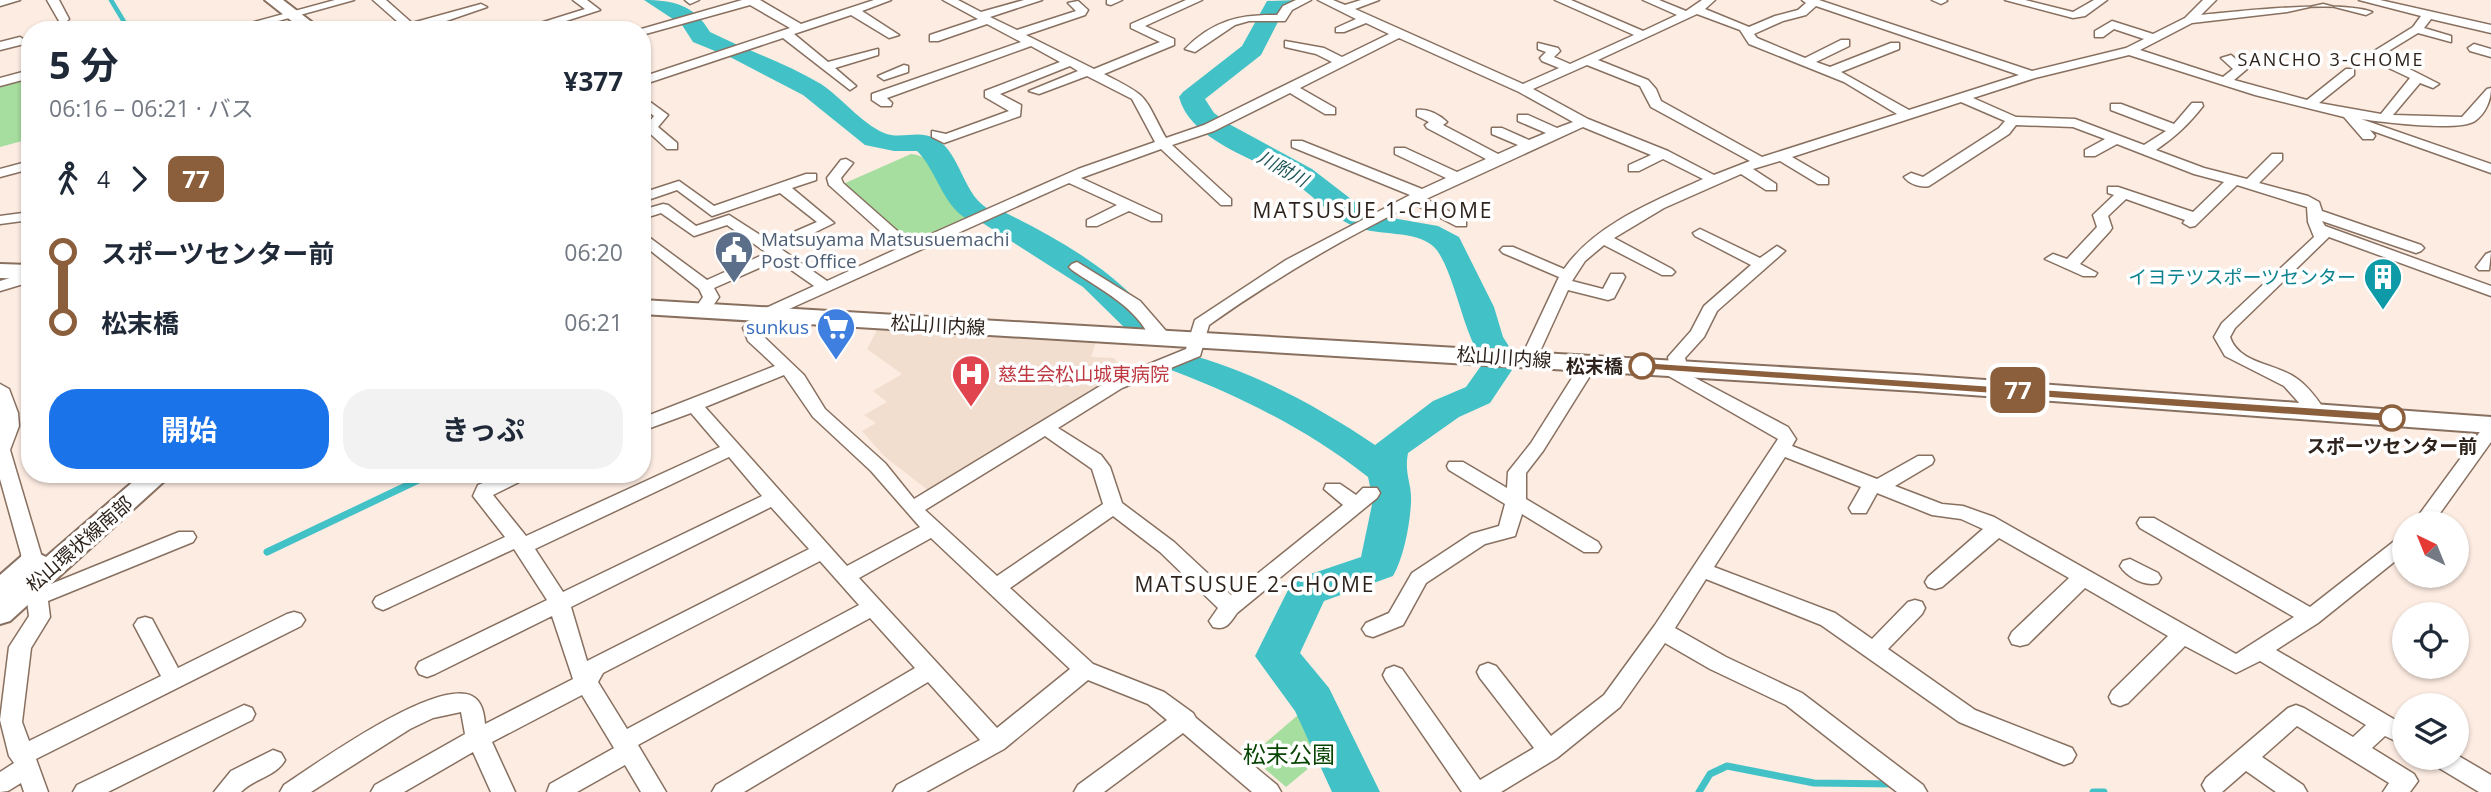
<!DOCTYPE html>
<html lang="ja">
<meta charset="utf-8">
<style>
body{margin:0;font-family:"Open Sans","Noto Sans JP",sans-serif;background:#f2f2f3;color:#1f2937;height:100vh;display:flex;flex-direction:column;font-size:26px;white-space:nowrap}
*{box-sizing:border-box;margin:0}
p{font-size:23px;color:#747a83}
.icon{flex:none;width:38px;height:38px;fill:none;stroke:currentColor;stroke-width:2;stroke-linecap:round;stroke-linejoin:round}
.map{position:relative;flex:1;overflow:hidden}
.panel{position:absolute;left:21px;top:21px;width:630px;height:462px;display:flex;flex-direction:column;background:#fff;border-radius:28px;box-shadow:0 2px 5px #0004}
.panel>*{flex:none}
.badge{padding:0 14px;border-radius:10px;font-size:24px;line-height:46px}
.needle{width:46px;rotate:317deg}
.controls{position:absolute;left:2392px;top:511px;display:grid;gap:14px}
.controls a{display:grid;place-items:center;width:77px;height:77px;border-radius:50%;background:#fff;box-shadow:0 2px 5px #0004;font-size:35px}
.map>.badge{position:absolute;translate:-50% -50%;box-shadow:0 0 0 4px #fff}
.legs{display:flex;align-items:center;gap:10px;height:77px;padding:0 28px;font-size:23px}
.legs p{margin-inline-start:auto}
.overview{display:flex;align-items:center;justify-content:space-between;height:119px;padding:0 28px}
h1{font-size:38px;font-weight:700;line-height:52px}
.action{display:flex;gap:14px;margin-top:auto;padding:14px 28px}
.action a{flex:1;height:80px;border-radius:28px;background:#1a73e8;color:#fff;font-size:28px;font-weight:700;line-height:80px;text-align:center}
.action a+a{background:#f2f2f3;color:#1f2937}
ul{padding:0 28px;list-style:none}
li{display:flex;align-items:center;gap:24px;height:70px;font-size:26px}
li i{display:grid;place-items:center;width:10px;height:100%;margin:0 9px;background:currentColor}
li i::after{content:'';width:18px;height:18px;margin:-9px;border:5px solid;border-radius:50%;background:#fff}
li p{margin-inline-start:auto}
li:first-child i{background:linear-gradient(#0000 50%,currentColor 0)}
li:last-child i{background:linear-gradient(currentColor 50%,#0000 0)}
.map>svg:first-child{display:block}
</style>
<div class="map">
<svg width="2491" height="792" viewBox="0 0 2491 792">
<rect width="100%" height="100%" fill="#fdece2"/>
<path fill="#f2decf" d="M877,330L1096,342L1091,357L1114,358L1129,376L929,491L884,456L862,431L876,423L864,415L887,402L873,391L902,374L867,349Z"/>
<g fill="#a6de9f">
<path d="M30,76V129L23,131L26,140L0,147V83Z"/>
<path d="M911,154C940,156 955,197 969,219L911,245L843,184Z"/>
<path d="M1298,715L1321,758L1286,787L1250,756Z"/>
</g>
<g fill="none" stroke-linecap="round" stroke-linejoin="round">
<path stroke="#42c2c7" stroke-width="4.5" d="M111,0L129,30"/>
<g stroke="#42c2c7" stroke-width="7">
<path d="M267,552L431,474"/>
<path d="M1699,792L1710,774L1727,766L1814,783L1894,784"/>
<path d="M2093,792H2104"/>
</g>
<g fill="#42c2c7" fill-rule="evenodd">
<path d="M644,0C674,0 694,5 710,32C746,50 785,63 821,84C842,98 861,123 884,133C901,140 919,129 936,139C962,154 963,198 991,210C996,211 1001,211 1006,213C1060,239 1125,277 1159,327L1155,334L1143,337L1131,334L1083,287L981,222C946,221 939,172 917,151H894L865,145L803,95L732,58L693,42L682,25Z"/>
<path d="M1298,0L1284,10L1261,55L1205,99L1214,113L1229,124L1312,169L1364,209L1381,216L1438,226L1459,237L1494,307L1503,337L1510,348L1505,355L1493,358L1481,355L1476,348C1462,325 1451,262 1433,246C1414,230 1379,236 1356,227C1330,217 1314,195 1291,181C1257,158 1191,142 1179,97L1183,92L1242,46L1267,1Z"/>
<path d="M1183,353C1251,370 1317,406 1375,445L1433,401L1466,387L1483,363L1495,359L1507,363L1512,370L1490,403L1459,417L1408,453C1404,475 1412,483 1411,502C1410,524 1404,557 1393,576L1324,601L1300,653L1329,688L1380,792H1332L1295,711L1255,656L1293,580L1361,557L1373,500L1368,477C1308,430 1242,397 1171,370L1166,363L1171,356Z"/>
</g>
<g stroke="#887060" stroke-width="3">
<g id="street">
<path d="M0,0H20L0,6Z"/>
<path d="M47,0H59L69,19L67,21H59Z"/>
<path d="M335,0H354L246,30H225Z"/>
<path d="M373,0H386L412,23L481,4L487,7L420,30H407Z"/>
<path d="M573,0H587L600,10L538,30H518L585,9Z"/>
<path d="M685,0H699L690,4Z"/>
<path d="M742,0H760L801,24L874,0H891L862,11L899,35L889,38L851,15L794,34L828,62L878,49V55L835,68L856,86L850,90L783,38L642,85V77L790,28L750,5L642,35V30H638Z"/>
<path d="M943,0H958L981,12L1024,0H1042L990,17L1017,30L1076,11L1068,3L1078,1L1088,10L1085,15L1026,35L1094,69L1160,42L1131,28V24L1186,0H1202L1145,26L1174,39V45L1104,74C1151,98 1142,94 1166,138L1204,125L1332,62L1316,54L1285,47V41L1324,48L1342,57L1389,34L1366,23L1344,32H1336V28L1356,19L1318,0H1333L1345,5L1361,0H1379L1355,9L1523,84L1559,68L1542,61L1540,58L1546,52L1538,49V43L1558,48L1560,51L1554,57L1570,64L1634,35L1555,0H1571L1643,31L1677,15L1643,0H1659L1686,11L1702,0H1715L1705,9L1749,27L1775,16L1798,10L1806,3L1802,0H1819L2032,71L2126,48L2144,39L2114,29L2103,37H2095V31L2112,21L2153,34L2185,18L2203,0H2216L2201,15C2241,11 2341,0 2372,12L2366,15L2323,4L2287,12L2192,23L2140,50L2223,77L2233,69L2221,58L2231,55L2247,69L2234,80L2307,100L2346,69H2354V75L2319,103L2381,114L2410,78L2374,61L2371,53L2413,27L2421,16L2359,0H2380L2491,25V33L2431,19L2424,28L2451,36V42L2418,33L2382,55L2439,84L2433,88L2420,83L2393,115L2462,117L2487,89L2491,88C2491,100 2486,113 2475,121C2459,132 2382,122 2361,119L2491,164V173L2370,130L2375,136L2373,139H2363L2344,117L2255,95L2129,55L2035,78L1973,98L2016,117L2075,119L2144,145L2166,131L2111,110V104H2121L2174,124L2192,103H2202L2203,106C2188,125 2176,136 2156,150L2204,168L2247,179L2272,154H2282V160L2259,183L2308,196L2319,202L2322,211L2421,245L2424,248L2421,251L2416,253L2322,221L2325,226L2491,286V296L2329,237L2235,328L2230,337C2239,364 2275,363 2296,378C2308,386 2318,400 2326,412L2323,416H2311L2284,386L2225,356L2214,337L2222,323L2314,237L2308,222L2307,207L2237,185L2195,226L2190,227L2183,223L2185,220L2126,199L2108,216L2112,228L2110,231L2080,264L2097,273L2095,276H2083L2045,259L2053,254L2067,259L2097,227L2093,215L2114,195L2108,193V187H2118L2193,212L2224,182L2194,174L2117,144L2095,156H2085V150L2105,139L2073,127L2016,125L2009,134L1929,186C1921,188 1909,184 1904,177L1911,173L1923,177L1999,128L2005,121L1961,102L1792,157L1828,178V184H1818L1780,161L1753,169L1776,184V190H1766L1741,174L1664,208L1614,238L1672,269L1675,272L1672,275H1662L1604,245L1585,261L1572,281L1603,289L1611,274H1623L1625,277L1614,298L1608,300L1568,290L1537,358L1529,363L1521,358L1559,277L1503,253L1500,250L1503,247H1513L1564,269C1595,224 1655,201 1703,179L1663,159L1639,171H1629V165L1651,155L1583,127L1426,199L1466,220V226H1456L1414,204C1342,239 1274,279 1209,325L1200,356L1122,388L1058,428L1101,455L1110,467L1122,503L1174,542L1231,595L1343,505L1324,489L1326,484H1340L1356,495L1363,488H1377L1380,493L1377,498L1237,613C1230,623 1226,631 1213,627L1209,621L1218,608L1160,552L1113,516L1010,588L1093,664L1164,692L1193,713L1196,718L1277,785L1281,792H1252L1183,733L1104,792H1074L1078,785L1167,720L1148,704L1088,680L1004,749L926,792H893L897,785L980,740L928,682L744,792H712L716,785L915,668L870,618L638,745L666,792H641L625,765L577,792H547L550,784L614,748L582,695L492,742L515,792H491L473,752L404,792H371L375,785L465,734L461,712L433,718L410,729L311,792H280L284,785C316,764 435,678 472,696C482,701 484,713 485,724L573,679L552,616L435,674L427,677L419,674L416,668L419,662L547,600L514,549L390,607L383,610L376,607L373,602L376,597L505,537L473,496L478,485L503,474H529L527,478L493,495L526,536L720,447L691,413L642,431V418L775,366L748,341L743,328L757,312L814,286L777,260L714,288L719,297L708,313H696L694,310L703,297L699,289L642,244V232L707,280L767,253L727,225L694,236L661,213L642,219V210L663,204L668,205L696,226L729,215L771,242L817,222L780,193L712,216L677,190L642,202V193L679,181L714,206L806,174H816V180L792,188L834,223L781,249L827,281L899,248L829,185L827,178L841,160L846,159L853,163L841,178L843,183L911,243L1078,169L1155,142L1132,99L1087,76L1039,94L1029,91L1078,71L1070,66L1000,94L1021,105L1020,116L944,143L932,137V131L946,134L1009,111L985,97V91L1060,62L1031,46L887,98L892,103L891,106H881L872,100V94L1021,42L987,24L938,41H930V35L978,19ZM1816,6L2019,75L1909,110L1841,72L1899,49V43H1891L1830,67L1816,62L1849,46V40H1841L1805,58L1757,38L1754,34L1783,21L1806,15ZM1697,14L1740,30L1749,44L1844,82L1897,114L1762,157L1661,101L1656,89L1648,80L1598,60ZM1399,38L1519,92L1573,122L1557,128L1528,115H1518V121L1546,133L1529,140L1502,128H1492V134L1518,145L1498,154L1443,125L1447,122C1440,115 1427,108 1417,110V116L1429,122L1425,125L1427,128L1486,159L1457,172L1405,148H1395V154L1446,178L1422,189L1302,141H1292V147L1410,195L1286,260L1195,320L1186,349L1110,380L914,499L885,463L825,409L804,375L762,335L759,329L769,318L1069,183L1117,205L1087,220V226H1097L1129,211L1151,221H1161V215L1081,178L1161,149L1221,205H1231V199L1172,145L1214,131L1290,93L1325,114H1335V108L1300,88ZM1587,65L1640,86L1651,107L1750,161L1714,175L1668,151L1588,119L1533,89ZM784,375L813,417L871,471L920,527L847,566L705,407ZM1045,436L1092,469L1103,504L997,576L925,510ZM729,457L762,496L563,592L535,549ZM771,507L809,549L587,661L571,607ZM931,538L1070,669L997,728L859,578ZM820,561L859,605L627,729L598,682L603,673Z"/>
<path d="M1107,0H1122L1111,5L1107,4Z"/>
<path d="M1296,0H1311L1292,10L1285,21H1249L1235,25L1195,52L1185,49C1212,21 1240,14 1277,15L1283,6Z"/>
<path d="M1932,0H1946L1947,1L1941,4Z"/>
<path d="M2005,0H2025L2073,12L2094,0H2107L2085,16L2073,18Z"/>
<path d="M20,37L26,41L24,44L0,50V42Z"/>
<path d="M2474,44L2491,49V57L2470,51L2468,48Z"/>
<path d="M904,65L908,66V72L884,80L878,76Z"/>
<path d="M30,70V78L0,86V78Z"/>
<path d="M642,96L668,115L658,127L677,143V149H667L644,128L654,116L642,107Z"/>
<path d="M30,161V169L0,177V169Z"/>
<path d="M30,212V220L0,224V216Z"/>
<path d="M1700,229L1760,258L1777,246L1785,251L1717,311L1704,337L1685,358L1688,368L1684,372L1788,427L1796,439L1792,446L1877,479L1918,456H1932L1934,460L1932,464L1895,486L1942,504L1963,506L1994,517L2236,654L2294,617L2140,528L2137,523L2140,518H2154L2310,607L2397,539L2404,537V554L2318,623L2276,650L2404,725V745L2385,736L2372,748L2414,774L2418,781L2410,792H2383L2389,783L2297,726L2262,757L2303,785L2307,792H2276L2246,771L2222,792H2206L2202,785L2206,778L2288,708L2296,705L2304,708L2353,737L2366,725L2260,661L2236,673L2185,646L2128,703L2120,706L2112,703L2109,697L2112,691L2168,636L2085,588L2028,644L2020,646L2012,644L2009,638L2012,632L2069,578L1999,538L1942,587L1935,589L1928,587L1925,582L1928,577L1983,529L1961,519L1932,515L1877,493L1866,513H1852L1849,508L1861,487L1785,457L1714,567L1835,613L1872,639L1908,602L1915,600L1922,602L1925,608L1922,614L1888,649L1975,710L2072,748L2076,755L2072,762L2064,765L2056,762L1959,722L1821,625L1706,579L1675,628L1726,657L1802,693L1923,785L1927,792H1897L1786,705L1710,669L1665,643L1620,707L1557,758L1501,792H1462L1386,681L1383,675L1386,669L1394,666L1402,669L1480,780L1534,748L1480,678L1477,672L1480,666L1488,663L1496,666L1551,736L1604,695L1655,625L1778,439L1653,367L1662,362L1669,364L1668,357L1691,331L1704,306L1751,265L1695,236L1693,233Z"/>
<path d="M2491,252L2489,270H2479L2476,267L2486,254Z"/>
<path d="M1077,262L1140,301L1166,331L1163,340H1151C1137,307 1101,290 1072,270L1069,267L1072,264Z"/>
<path d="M30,272V282L0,291V281Z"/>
<path d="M1590,358L1598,363L1543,451L1526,473V499L1598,542L1601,547L1598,552H1584L1522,514L1515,536L1485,544L1426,583L1403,625L1373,637L1366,635L1362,629L1366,623L1389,613L1412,573L1471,534L1499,526L1505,504L1449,470L1447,466L1449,462H1463L1507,488L1508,472L1531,443L1584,359Z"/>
<path d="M0,384L9,389L18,413L19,426L10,450L41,554L46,586L179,532H193L196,537L193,542L48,601L50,617L31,648L22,722L29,741L161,676L134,625L138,619L145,617L152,619L178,668L287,614L294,612L301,614L305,620L301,626L36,759L48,792H24L21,783L8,791L0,792V772L14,763L9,756L0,720L9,647L29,616L21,554L0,479Z"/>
<path d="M2491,423V442L2433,523H2413L2485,425Z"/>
<path d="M2130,559L2158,573L2161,578L2158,583C2145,587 2127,577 2120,566L2123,561Z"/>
<path d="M244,705L252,708L255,714L252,720L108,792H73L77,785Z"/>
<path d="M273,750L281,753L285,760C277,776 253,779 241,792H214L231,771Z"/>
<path d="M2457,755L2491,775V792H2479L2434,765L2430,758H2457Z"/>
</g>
</g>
<g stroke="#887060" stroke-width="4">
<g id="secondary">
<path d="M265,0H283L322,30H303Z"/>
<path d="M0,264L30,265V279L0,278Z"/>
<path d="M642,300L1916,375L2491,417V433L1916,391L642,314Z"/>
<path d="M142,474H172L10,621L0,624V575L24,554L34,551L46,557Z"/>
</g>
</g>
<use href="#street" fill="#fff" fill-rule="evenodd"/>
<use href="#secondary" fill="#fff" fill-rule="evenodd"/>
</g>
<path fill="#8b5e3c" stroke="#fff" stroke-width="2" d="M1642,362L2392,413L2399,418L2392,422L1638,369V363Z"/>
<defs>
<g id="civic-pin" transform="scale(2.0125)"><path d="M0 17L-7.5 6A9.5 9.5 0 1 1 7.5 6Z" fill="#5c6f8a" stroke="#fff"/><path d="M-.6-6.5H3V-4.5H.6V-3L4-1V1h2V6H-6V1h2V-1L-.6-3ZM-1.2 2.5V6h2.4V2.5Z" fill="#fff"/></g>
<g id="building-pin" transform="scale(2.0125)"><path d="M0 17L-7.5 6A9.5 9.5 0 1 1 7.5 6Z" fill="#0f9aa8" stroke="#fff"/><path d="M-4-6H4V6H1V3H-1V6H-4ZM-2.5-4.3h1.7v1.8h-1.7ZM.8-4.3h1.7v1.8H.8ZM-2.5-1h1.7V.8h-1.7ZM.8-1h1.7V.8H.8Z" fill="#fff"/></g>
<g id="supermarket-pin" transform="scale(2.0125)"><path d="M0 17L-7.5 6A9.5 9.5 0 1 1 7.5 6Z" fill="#3f7fe0" stroke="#fff"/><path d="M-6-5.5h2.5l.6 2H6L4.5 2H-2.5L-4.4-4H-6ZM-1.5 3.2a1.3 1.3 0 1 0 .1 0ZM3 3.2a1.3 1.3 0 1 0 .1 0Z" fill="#fff"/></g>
<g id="hospital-pin" transform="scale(2.0125)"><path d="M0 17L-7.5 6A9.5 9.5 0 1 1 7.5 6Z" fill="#e0444e" stroke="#fff"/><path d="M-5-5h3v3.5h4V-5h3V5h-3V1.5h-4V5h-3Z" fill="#fff"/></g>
</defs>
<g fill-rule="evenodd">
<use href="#civic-pin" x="734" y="250"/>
<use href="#building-pin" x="2383" y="277"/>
<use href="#supermarket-pin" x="836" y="327"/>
<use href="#hospital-pin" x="971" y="374"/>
</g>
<g fill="#fff" stroke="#8b5e3c" stroke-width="3.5">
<circle cx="1642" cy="366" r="12"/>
<circle cx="2392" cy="418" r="12"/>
</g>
<g text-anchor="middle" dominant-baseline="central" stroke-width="7" stroke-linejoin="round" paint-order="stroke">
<g font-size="18" letter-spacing="2" fill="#2d231c" stroke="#fff">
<text x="2331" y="59">SANCHO 3-CHOME</text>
</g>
<g font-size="18" font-style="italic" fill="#1f5457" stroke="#fff">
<text transform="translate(1283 168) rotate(29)">川附川</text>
</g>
<g font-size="19" fill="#4e5e75" stroke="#fff" text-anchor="start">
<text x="761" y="239">Matsuyama Matsusuemachi<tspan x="761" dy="22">Post Office</tspan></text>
</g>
<g font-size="19" fill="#0d838f" stroke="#fff" text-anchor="end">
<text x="2356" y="277">イヨテツスポーツセンター</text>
</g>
<g font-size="19" fill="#2d231c" stroke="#fff">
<text transform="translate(938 325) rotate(3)">松山川内線</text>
<text transform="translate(1504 357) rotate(4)">松山川内線</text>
<text transform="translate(79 544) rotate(-41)">松山環状線南部</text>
</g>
<g font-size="19" fill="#366cbe" stroke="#fff" text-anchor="end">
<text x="809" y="327">sunkus</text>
</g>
<g font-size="19" font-weight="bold" fill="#2d231c" stroke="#fff" text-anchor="end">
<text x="1623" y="366">松末橋</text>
<text x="2392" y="446" text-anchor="middle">スポーツセンター前</text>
</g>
<g font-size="19" fill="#be3a42" stroke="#fff" text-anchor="start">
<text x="998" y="374">慈生会松山城東病院</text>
</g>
<g font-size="21" letter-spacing="2" fill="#2d231c" stroke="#fff">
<text x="1373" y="210">MATSUSUE 1-CHOME</text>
<text x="1255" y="584">MATSUSUE 2-CHOME</text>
</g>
<g font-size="23" fill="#074502" stroke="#fff">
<text x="1289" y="754">松末公園</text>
</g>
</g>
</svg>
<div class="controls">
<a><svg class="needle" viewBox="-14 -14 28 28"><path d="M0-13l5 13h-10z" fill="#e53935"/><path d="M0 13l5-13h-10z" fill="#747a83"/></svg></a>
<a><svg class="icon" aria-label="locate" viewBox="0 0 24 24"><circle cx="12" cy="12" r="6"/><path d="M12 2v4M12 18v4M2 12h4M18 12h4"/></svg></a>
<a><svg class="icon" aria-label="layers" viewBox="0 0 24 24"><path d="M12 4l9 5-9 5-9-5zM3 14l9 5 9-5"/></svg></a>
</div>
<b class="badge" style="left:2018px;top:390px;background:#8b5e3c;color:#fff">77</b>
<section class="panel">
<div class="overview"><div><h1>5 分</h1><p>06:16 – 06:21 · バス</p></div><b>¥377</b></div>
<div class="legs"><svg class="icon" aria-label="walk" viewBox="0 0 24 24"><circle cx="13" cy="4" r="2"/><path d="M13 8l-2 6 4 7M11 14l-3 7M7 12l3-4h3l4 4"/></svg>4<svg class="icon" aria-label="forward" viewBox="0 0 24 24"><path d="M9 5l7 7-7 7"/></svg><b class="badge" style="background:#8b5e3c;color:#fff">77</b></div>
<ul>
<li><i style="color:#8b5e3c"></i><b>スポーツセンター前</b><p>06:20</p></li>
<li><i style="color:#8b5e3c"></i><b>松末橋</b><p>06:21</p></li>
</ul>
<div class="action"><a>開始</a><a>きっぷ</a></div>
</section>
</div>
